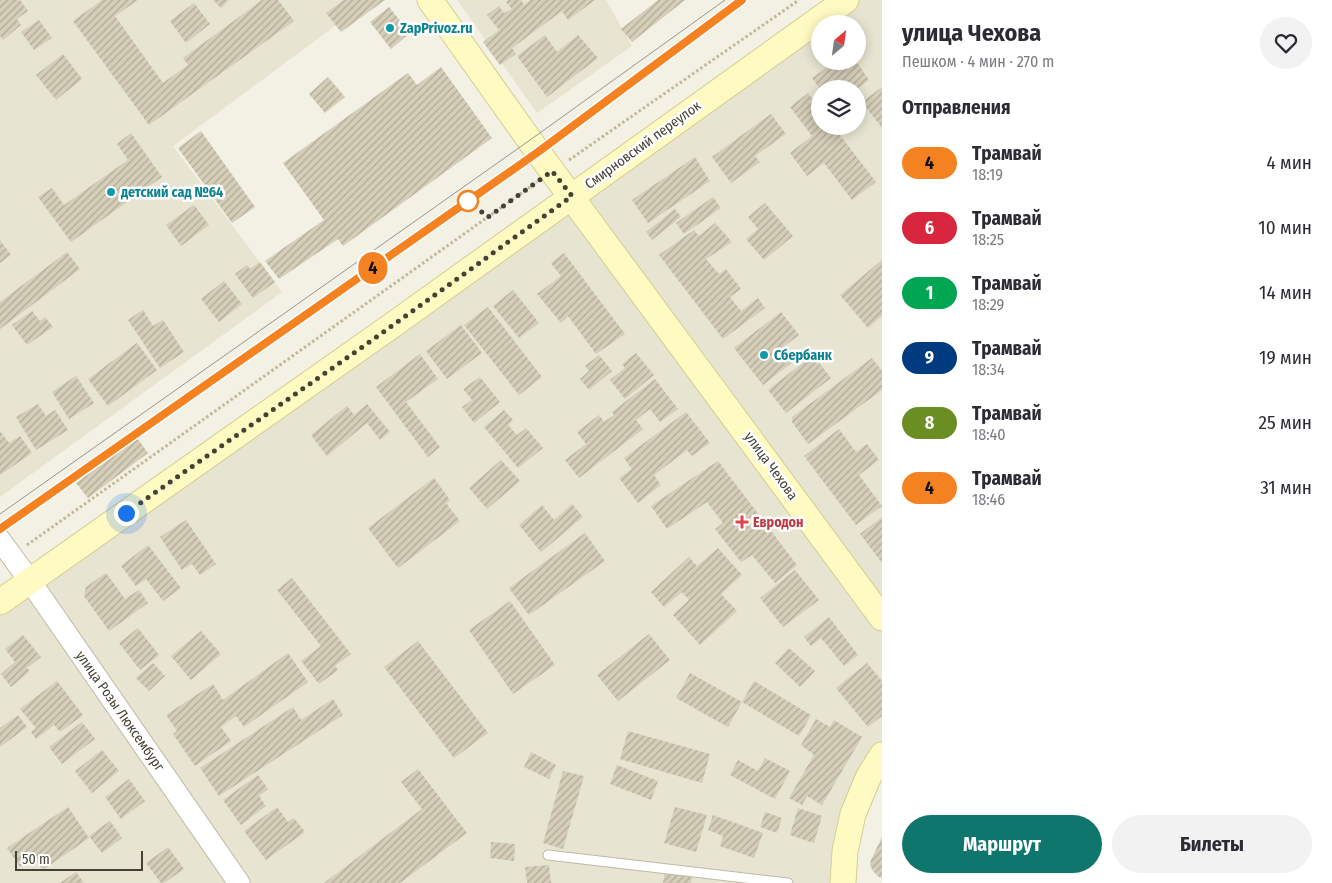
<!DOCTYPE html>
<html lang="ru">
<meta charset="utf-8">
<style>
body{margin:0;font-family:"Fira Sans Condensed",sans-serif;background:#f2f2f3;color:#2b2b33;height:100vh;display:flex;flex-direction:column;font-size:19px;white-space:nowrap}
*{box-sizing:border-box;margin:0}
p{font-size:16px;color:#7c7c81}
.icon{flex:none;width:28px;height:28px;fill:none;stroke:currentColor;stroke-width:2;stroke-linecap:round;stroke-linejoin:round}
.map{position:relative;flex:1;overflow:hidden}
.side{display:flex;flex-direction:column;background:#fff;width:450px}
.side>*{flex:none}
.badge{padding:0 10px;border-radius:16px;font-size:18px;line-height:32px}
.needle{width:32px;rotate:29deg}
.fabs{position:absolute;left:811px;top:15px;display:grid;gap:10px}
.fabs a{display:grid;place-items:center;width:55px;height:55px;border-radius:50%;background:#fff;box-shadow:0 2px 12px #0003;font-size:25px}
.scale{position:absolute;left:15px;bottom:12px;width:128px;box-sizing:border-box;padding-left:5px;border:2px solid #454134;border-top:0;font-size:14px;line-height:18px;white-space:nowrap;color:#454134;-webkit-text-stroke:4px #fff;paint-order:stroke}
.you{position:absolute;width:25px;height:25px;margin:-12px;border:4px solid #fff;border-radius:50%;background:#1a73e8;box-shadow:0 0 0 8px #1a73e833}
.map>.badge{position:absolute;translate:-50% -50%;box-shadow:0 0 0 2px #fff}
h2{padding:0 20px;font-size:19px;line-height:45px}
.round{display:grid;place-items:center;flex:none;width:52px;height:52px;border-radius:26px;background:#f2f2f3}
.overview{display:flex;align-items:center;justify-content:space-between;height:85px;padding:0 20px}
h1{font-size:24px;font-weight:700;line-height:38px}
.primary-button{display:flex;gap:10px;margin-top:auto;padding:10px 20px}
.primary-button a{flex:1;height:58px;border-radius:30px;background:#0f766e;color:#fff;font-size:20px;font-weight:700;line-height:58px;text-align:center}
.primary-button a+a{background:#f2f2f3;color:#2b2b33}
ul{padding:0;list-style:none}
li{display:flex;align-items:center;gap:15px;height:65px;padding:0 20px}
li div{flex:1}
li b{display:block;font-size:19px}
li em{font-style:normal}
li .badge{min-width:55px;font-weight:700;text-align:center}
main{display:flex;flex:1;min-height:0}
.map>svg:first-child{display:block}
</style>
<main>
<div class="map">
<svg width="882" height="883" viewBox="0 0 882 883">
<defs>
<pattern id="building-hatch" width="6" height="6" patternUnits="userSpaceOnUse" patternTransform="scale(1.25)"><rect width="6" height="6" fill="#d5ceb9"/><path d="M-1 1l2-2M0 6l6-6M5 7l2-2" fill="none" stroke="#afa997"/></pattern>
</defs>
<rect width="100%" height="100%" fill="#f3f1e4"/>
<g fill="#e7e4d2" fill-rule="evenodd">
<path d="M0,0H370L173,146L282,292L0,497Z"/>
<path d="M457,0H606L632,46L537,113Z"/>
<path d="M846,0H882V755L843,883H0V602ZM820,24H858V61H820ZM820,89H858V126H820Z"/>
</g>
<g fill="url(#building-hatch)">
<path d="M0,0H20L28,11L17,19L21,25L3,40L0,36Z"/>
<path d="M102,0H138L115,16L163,83L188,65L183,58L262,0H278L294,21L149,125L73,21Z"/>
<path d="M213,0H229L221,8Z"/>
<path d="M344,0H385L341,32L326,13Z"/>
<path d="M509,0H521L524,5L530,0H595L568,20L562,11L512,48L516,54L500,65L483,42L499,30L487,15L499,6L504,13L512,9L506,2Z"/>
<path d="M658,0H685L632,42L621,29Z"/>
<path d="M194,3L210,24L186,43L170,21Z"/>
<path d="M389,7L410,33L391,49L370,22Z"/>
<path d="M39,20L52,38L34,50L21,32Z"/>
<path d="M545,35L557,52L578,35L598,58L547,97L517,56Z"/>
<path d="M63,54L82,79L56,100L36,75Z"/>
<path d="M836,61H856L869,80L857,89H820L812,78Z"/>
<path d="M441,67L492,138L343,246L338,239L279,279L265,261L324,220L283,163L408,73L417,85Z"/>
<path d="M328,77L345,97L325,113L309,94Z"/>
<path d="M882,87V128L862,102Z"/>
<path d="M808,93L820,109V126H833L876,182L852,200L824,163L807,176L790,153L812,136L790,107Z"/>
<path d="M771,114L786,134L755,156L760,162L731,183L712,157Z"/>
<path d="M201,131L255,207L232,223L178,148Z"/>
<path d="M131,133L162,177L71,242L38,197L52,188L64,205L128,160L117,144Z"/>
<path d="M695,157L710,181L648,223L632,200Z"/>
<path d="M713,197L721,208L684,234L676,223Z"/>
<path d="M765,203L793,236L764,260L746,239L758,229L748,217Z"/>
<path d="M194,205L209,225L181,246L166,225Z"/>
<path d="M675,209L681,217L652,240L646,232Z"/>
<path d="M715,223L732,242L706,259L719,274L726,269L741,289L730,297L741,311L758,298L765,308L723,339L659,255L694,230L699,236Z"/>
<path d="M0,240L11,255L0,263Z"/>
<path d="M67,252L80,269L0,329V302Z"/>
<path d="M564,253L625,334L596,354L568,316L561,323L537,294L561,276L551,263Z"/>
<path d="M882,260V316L868,328L840,295Z"/>
<path d="M260,262L275,282L253,298L235,274L247,265L250,269Z"/>
<path d="M224,281L242,304L219,322L201,299Z"/>
<path d="M513,290L539,323L519,338L493,306Z"/>
<path d="M488,307L542,377L519,395L464,325Z"/>
<path d="M143,310L153,326L163,320L184,352L160,368L128,320Z"/>
<path d="M32,311L40,321L45,317L53,327L27,345L12,325Z"/>
<path d="M781,312L799,335L782,348L793,362L763,385L734,348Z"/>
<path d="M461,325L482,353L447,379L426,351Z"/>
<path d="M137,343L157,370L108,406L88,379Z"/>
<path d="M636,353L654,375L625,399L610,380L625,368L622,364Z"/>
<path d="M420,354L438,379L406,402L440,447L428,457L376,387Z"/>
<path d="M599,355L612,371L589,390L580,379L589,371L585,366Z"/>
<path d="M813,355L831,378L786,413L768,390Z"/>
<path d="M872,358L882,371V390L808,444L792,422V417Z"/>
<path d="M76,376L94,403L69,419L52,392Z"/>
<path d="M480,377L500,402L474,423L462,407L472,400L463,389Z"/>
<path d="M655,379L678,409L660,422L650,409L636,420L643,429L579,478L565,460L586,444L577,432L599,415L604,422L614,415L612,412Z"/>
<path d="M38,404L46,416L55,410L68,430L36,450L16,417Z"/>
<path d="M367,404L390,432L380,440L367,423L327,456L311,435L347,406L354,415Z"/>
<path d="M504,410L513,420L508,425L517,435L526,428L543,448L518,468L484,427Z"/>
<path d="M686,412L710,443L692,456L687,450L654,475L661,485L638,503L619,478L632,469L624,458Z"/>
<path d="M839,429L856,452L867,444L879,460L859,475L882,506L856,525L804,456Z"/>
<path d="M0,431L9,443L20,436L32,453L0,475Z"/>
<path d="M137,438L148,453L88,498L76,483Z"/>
<path d="M501,460L520,481L487,509L469,488Z"/>
<path d="M718,461L797,565L775,583L752,555L741,562L715,529L723,523L707,502L667,529L651,506Z"/>
<path d="M434,478L450,500L446,503L460,521L398,568L368,528Z"/>
<path d="M572,504L583,517L541,552L519,525L542,505L554,520Z"/>
<path d="M882,517V563L860,534Z"/>
<path d="M186,520L216,564L200,575L192,564L182,570L160,537Z"/>
<path d="M585,533L605,561L529,615L509,588Z"/>
<path d="M148,545L181,588L163,601L146,579L136,586L121,566Z"/>
<path d="M718,548L742,575L721,594L737,611L700,645L673,615L689,600L682,592L664,607L651,592L689,557L697,566Z"/>
<path d="M795,570L819,600L783,627L760,598Z"/>
<path d="M106,573L125,599L139,590L148,603L109,631L84,596L86,587Z"/>
<path d="M292,578L351,654L335,666L338,670L319,684L301,661L321,646L277,590Z"/>
<path d="M510,601L555,665L513,694L469,630Z"/>
<path d="M829,617L858,655L844,666L821,638L811,646L804,637Z"/>
<path d="M138,628L159,655L140,670L119,643Z"/>
<path d="M201,631L221,654L191,680L171,656Z"/>
<path d="M649,634L670,660L618,701L597,675Z"/>
<path d="M23,635L41,657L27,668L30,671L11,687L1,674L15,662L5,649Z"/>
<path d="M418,641L488,733L454,758L384,667Z"/>
<path d="M789,648L815,671L800,687L775,663Z"/>
<path d="M288,653L308,682L244,727L236,716L221,727L231,741L195,766L173,734L177,731L166,715L213,684L223,700Z"/>
<path d="M153,663L165,676L149,691L136,678Z"/>
<path d="M867,663L882,681V716L868,727L836,688Z"/>
<path d="M690,673L742,702L754,681L811,715L799,736L742,702L728,727L676,698Z"/>
<path d="M57,681L83,715L60,732L54,725L36,739L31,732L36,728L20,709Z"/>
<path d="M333,699L343,715L219,796L200,768L293,707L301,720Z"/>
<path d="M18,715L27,727L0,747V728Z"/>
<path d="M816,719L830,727L834,720L862,737L822,805L807,796L802,805L789,798L814,755L801,745Z"/>
<path d="M82,722L95,739L62,764L49,747Z"/>
<path d="M628,731L710,754L702,783L620,759Z"/>
<path d="M102,750L119,771L92,793L75,771Z"/>
<path d="M531,752L556,765L549,779L524,767Z"/>
<path d="M765,758L790,771L775,799L730,775L738,760L758,771Z"/>
<path d="M617,765L658,781L651,800L610,784Z"/>
<path d="M418,769L467,833L400,883H324L422,809L401,782Z"/>
<path d="M563,771L584,776L563,849L543,843Z"/>
<path d="M258,775L268,789L259,796L266,806L241,825L223,800Z"/>
<path d="M129,779L145,801L121,819L105,797Z"/>
<path d="M68,807L89,838L43,870L34,857L20,867L7,848Z"/>
<path d="M277,807L288,822L294,818L305,832L266,860L244,831Z"/>
<path d="M675,807L707,815L696,852L664,843Z"/>
<path d="M798,808L822,816L814,843L790,835Z"/>
<path d="M765,812L782,818L777,833L760,827Z"/>
<path d="M713,815L763,833L754,858L720,846L723,836L708,830Z"/>
<path d="M110,821L122,838L102,853L89,836Z"/>
<path d="M882,837V878L879,877L873,871L870,865L871,860Z"/>
<path d="M491,842L515,844L514,861L490,858Z"/>
<path d="M168,847L184,869L164,883H161L146,863Z"/>
<path d="M549,865L551,883H527L525,867Z"/>
<path d="M665,871L692,876L691,883H663Z"/>
<path d="M76,872L84,883H60Z"/>
</g>
<g fill="none" stroke-linecap="round" stroke-linejoin="round">
<g stroke="#bfbaa7" stroke-width="11">
<path id="service" d="M548,855L788,883"/>
</g>
<g stroke="#bfbaa7" stroke-width="23">
<path id="tertiary" d="M0,540L30,581L239,883"/>
</g>
<g stroke="#d5cd92" stroke-width="27">
<g id="secondary">
<path d="M430,0L538,152L882,618"/>
<path d="M0,602L394,324L846,0"/>
<path d="M843,883L845,851L853,814L868,778L882,755"/>
</g>
</g>
<g stroke="#c1b897" stroke-width="3" stroke-dasharray="2.5 2.5" stroke-linecap="butt">
<path d="M569,160L799,0"/>
<path d="M27,545L537,182"/>
</g>
<use href="#service" stroke="#fff" stroke-width="9"/>
<use href="#tertiary" stroke="#fff" stroke-width="21"/>
<use href="#secondary" stroke="#fff9c2" stroke-width="25"/>
<g stroke="#959595" stroke-width="1">
<path d="M0,514L530,140L725,0"/>
<path d="M0,529L538,152L742,0"/>
</g>
</g>
<g fill="none" stroke-linecap="round" stroke-linejoin="round">
<g stroke="#fff" stroke-width="11">
<path id="line" d="M0,529L538,152L742,0"/>
</g>
<use href="#line" stroke="#f58220" stroke-width="8"/>
<path stroke="#454134" stroke-width="5" stroke-dasharray="0 9" d="M126,513L378,336L572,196L552,171L488,217L468,201"/>
</g>
<g fill="#0f9aa8" stroke="#fff" stroke-width="2">
<circle cx="390" cy="28" r="5"/>
<circle cx="111" cy="192" r="5"/>
<circle cx="764" cy="355" r="5"/>
</g>
<circle fill="#fff" stroke="#f58220" stroke-width="2.5" cx="468" cy="201" r="10"/>
<path fill="#e0444e" stroke="#fff" stroke-width="2" d="M739.5 514.5h5v5h5v5h-5v5h-5v-5h-5v-5h5z"/>
<g text-anchor="middle" dominant-baseline="central" stroke-width="5" stroke-linejoin="round" paint-order="stroke">
<g font-size="14" font-weight="bold" fill="#0d838f" stroke="#fff" text-anchor="start">
<text x="400" y="28">ZapPrivoz.ru</text>
<text x="121" y="192">детский сад №64</text>
<text x="774" y="355">Сбербанк</text>
</g>
<g font-size="14" fill="#454134" stroke="#fff">
<text transform="translate(643 145) rotate(-36)">Смирновский переулок</text>
<text transform="translate(771 466) rotate(54)">улица Чехова</text>
<text transform="translate(120 711) rotate(55)">улица Розы Люксембург</text>
</g>
<g font-size="14" font-weight="bold" fill="#be3a42" stroke="#fff" text-anchor="start">
<text x="753" y="522">Евродон</text>
</g>
</g>
</svg>
<div class="fabs">
<a><svg class="needle" viewBox="-14 -14 28 28"><path d="M0-13l5 13h-10z" fill="#e53935"/><path d="M0 13l5-13h-10z" fill="#7c7c81"/></svg></a>
<a><svg class="icon" aria-label="layers" viewBox="0 0 24 24"><path d="M12 4l9 5-9 5-9-5zM3 14l9 5 9-5"/></svg></a>
</div>
<div class="scale">50 m</div>
<div class="you" style="left:126px;top:513px"></div>
<b class="badge" style="left:373px;top:268px;background:#f58220;color:#111">4</b>
</div>
<section class="side">
<div class="overview"><div><h1>улица Чехова</h1><p>Пешком · 4 мин · 270 m</p></div><a class="round"><svg class="icon" aria-label="heart" viewBox="0 0 24 24"><path d="M12 20l-8-8c-3-5 5-10 8-4 3-6 11-1 8 4z"/></svg></a></div>
<h2>Отправления</h2>
<ul>
<li><span class="badge" style="background:#f58220;color:#111">4</span><div><b>Трамвай</b><p>18:19</p></div><em>4 мин</em></li>
<li><span class="badge" style="background:#d7263d;color:#fff">6</span><div><b>Трамвай</b><p>18:25</p></div><em>10 мин</em></li>
<li><span class="badge" style="background:#00a651;color:#fff">1</span><div><b>Трамвай</b><p>18:29</p></div><em>14 мин</em></li>
<li><span class="badge" style="background:#003b80;color:#fff">9</span><div><b>Трамвай</b><p>18:34</p></div><em>19 мин</em></li>
<li><span class="badge" style="background:#6b8e23;color:#fff">8</span><div><b>Трамвай</b><p>18:40</p></div><em>25 мин</em></li>
<li><span class="badge" style="background:#f58220;color:#111">4</span><div><b>Трамвай</b><p>18:46</p></div><em>31 мин</em></li>
</ul>
<div class="primary-button"><a>Маршрут</a><a>Билеты</a></div>
</section>
</main>
